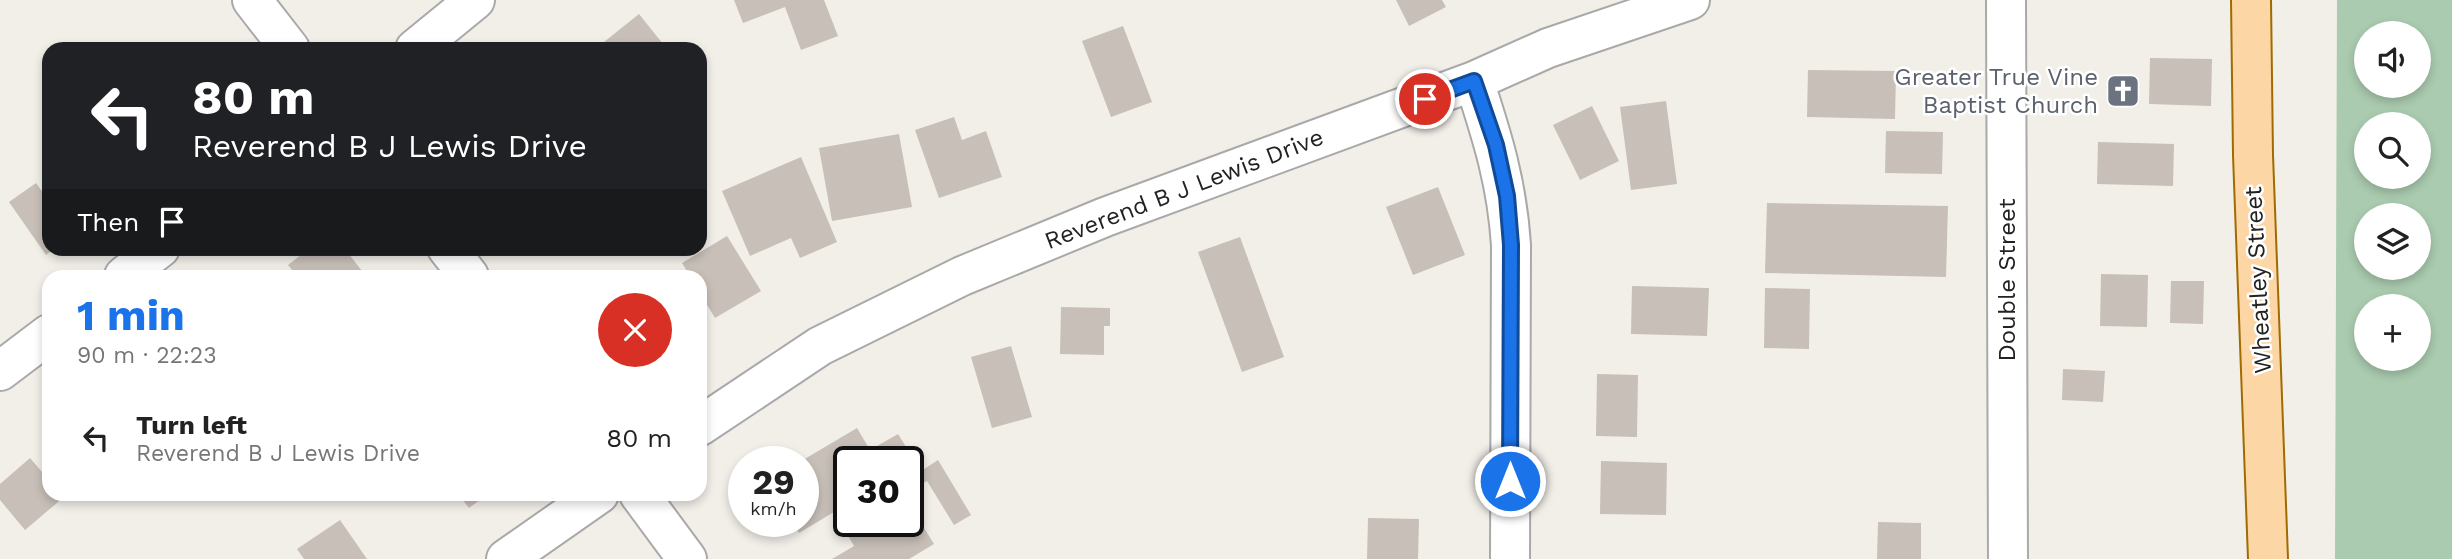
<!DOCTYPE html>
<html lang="en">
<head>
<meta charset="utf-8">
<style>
	:root { --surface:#fff; --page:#f6f6f6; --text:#222; --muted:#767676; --accent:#1a73e8 }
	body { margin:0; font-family:"Work Sans",sans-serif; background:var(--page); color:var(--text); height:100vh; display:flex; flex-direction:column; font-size:26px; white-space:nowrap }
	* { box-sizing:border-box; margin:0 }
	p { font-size:23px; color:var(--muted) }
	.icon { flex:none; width:38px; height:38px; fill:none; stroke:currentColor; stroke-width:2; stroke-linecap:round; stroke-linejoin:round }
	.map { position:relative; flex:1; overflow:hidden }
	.sheet { position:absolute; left:42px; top:270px; width:665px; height:231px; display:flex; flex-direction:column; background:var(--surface); border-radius:21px; box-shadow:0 4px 10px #0003 }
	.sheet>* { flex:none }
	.banner { position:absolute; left:42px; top:42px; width:665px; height:214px; border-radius:21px; box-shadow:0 4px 10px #0003; background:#202124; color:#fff; overflow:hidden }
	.buttons { position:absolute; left:2354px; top:21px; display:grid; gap:14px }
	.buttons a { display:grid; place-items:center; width:77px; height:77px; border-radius:50%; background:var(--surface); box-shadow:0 4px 10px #0003; font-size:35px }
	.speed { position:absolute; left:728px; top:446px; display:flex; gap:14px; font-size:35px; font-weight:700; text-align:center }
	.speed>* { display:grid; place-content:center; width:91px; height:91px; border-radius:50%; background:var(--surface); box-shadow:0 4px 10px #0003; line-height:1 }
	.speed small { font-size:18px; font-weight:400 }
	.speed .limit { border:4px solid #111; border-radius:10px; background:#fff; color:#111 }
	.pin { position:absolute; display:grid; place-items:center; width:60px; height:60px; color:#fff; margin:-30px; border:4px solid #fff; border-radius:50%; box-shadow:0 2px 7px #0007 }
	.me { position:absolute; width:77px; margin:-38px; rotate:0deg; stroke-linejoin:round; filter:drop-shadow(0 0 5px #0008) }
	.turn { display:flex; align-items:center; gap:24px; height:147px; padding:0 35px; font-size:32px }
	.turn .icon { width:91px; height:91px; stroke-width:2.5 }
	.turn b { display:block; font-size:49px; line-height:60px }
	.then { display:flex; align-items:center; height:66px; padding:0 35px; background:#0003; gap:14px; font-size:26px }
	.round { display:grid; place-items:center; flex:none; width:74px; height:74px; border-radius:37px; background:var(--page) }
	.summary { display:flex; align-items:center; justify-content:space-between; height:119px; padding:0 35px }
	h1 { font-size:42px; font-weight:700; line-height:52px; color:var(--accent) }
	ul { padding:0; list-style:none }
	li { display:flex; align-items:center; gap:21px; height:98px; padding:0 35px }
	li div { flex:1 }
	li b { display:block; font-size:26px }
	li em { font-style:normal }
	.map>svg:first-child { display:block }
	.cemetery { fill:#aacbaf; fill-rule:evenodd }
	.building { fill:#c7bfb8 }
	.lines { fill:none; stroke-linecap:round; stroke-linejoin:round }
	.minor-casing { stroke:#a9a9a9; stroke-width:42 }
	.major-casing { stroke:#a06b00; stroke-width:42 }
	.minor { stroke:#fff; stroke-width:38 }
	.major { stroke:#fcd6a4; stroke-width:38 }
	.route-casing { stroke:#114b97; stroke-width:18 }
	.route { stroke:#1a73e8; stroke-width:12 }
	.labels { text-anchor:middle; stroke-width:5; stroke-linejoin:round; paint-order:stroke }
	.worship-label { font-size:24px; fill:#5b616d; stroke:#fff; text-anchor:end }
	.street-label { font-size:24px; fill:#222; stroke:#fff }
</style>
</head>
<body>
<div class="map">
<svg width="2452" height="559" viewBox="0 0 2452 559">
	<rect width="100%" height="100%" fill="#f2efe9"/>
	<!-- cemetery -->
	<path class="cemetery" d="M2337,0h115v559h-117zM2366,33h52v53h-52zM2366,124h52v53h-52zM2366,215h52v53h-52zM2366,306h52v53h-52z"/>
	<!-- building -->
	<path class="building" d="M734,0h90l14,36 -37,14 -16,-43 -42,16z
		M1396,0h46l4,7 -37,19z
		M639,14l28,35h-58l-5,-7z
		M1123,26l29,76 -41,15 -29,-76z
		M2150,58l62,1 -1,47 -62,-2z
		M1808,70l88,1 -1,48 -88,-2z
		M1666,101l11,83 -46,6 -11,-83z
		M1592,106l27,55 -39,19 -27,-55z
		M954,117l8,23 24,-9 16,46 -63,21 -24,-68z
		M1886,131l57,1 -1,42 -57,-1z
		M899,134l13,73 -80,14 -13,-73z
		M2098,142l76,2 -1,42 -76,-2z
		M801,157l36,85 -37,16 -9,-20 -41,18 -28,-65z
		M36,183l13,18v47h6l-9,7 -37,-53z
		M1438,187l27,68 -52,20 -27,-68z
		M1767,203l181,3 -2,71 -181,-4z
		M727,236l34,55 -46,27 -15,-25v-17h-10l-8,-13z
		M1240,237l44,120 -42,15 -44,-120z
		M310,248h34l22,28h-69l-9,-11z
		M2101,274l47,1 -1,52 -47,-1z
		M2171,281h33l-1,43 -33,-1z
		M1632,286l77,2 -2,48 -76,-2z
		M1765,288l45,1 -1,60 -45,-1z
		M1061,307l49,1v18h-6v29l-44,-1z
		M1011,346l21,71 -40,11 -21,-71z
		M2063,369l42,2 -2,31 -41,-2z
		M1597,374l41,1 -1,62 -41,-1z
		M857,428l13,22 28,-16 23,37 17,-11 33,55 -17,10 -27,-44 -19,11v-30h-59v60h59v-20l26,42 -25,15h-77l22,-13 -20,-34 -35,21 -7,-11h11v-62z
		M30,458l19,22v14h12l3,3 -39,33 -25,-30v-16z
		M1601,461l66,2 -1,52 -66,-1z
		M458,494h30l-19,14z
		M1368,518l51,1 -1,40h-51z
		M340,520l27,39h-63l-7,-10z
		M1878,522l43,1v36h-44z"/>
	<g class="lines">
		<defs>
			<path id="minor" d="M252,0l38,49
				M2006,0l2,559
				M415,49l60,-49
				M1474,81c19,58 33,103 37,164l-1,314
				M447,248l22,28
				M124,276l36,-28
				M0,371l49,-37
				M700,426l120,-80 142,-70 143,-59 369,-136 74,-33 142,-48
				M639,494l48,65
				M506,559l93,-65"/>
			<path id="major" d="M2251,0l2,155 15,404"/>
		</defs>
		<!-- minor casing -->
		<use href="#minor" class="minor-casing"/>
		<!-- major casing -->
		<use href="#major" class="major-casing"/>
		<!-- minor -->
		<use href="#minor" class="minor"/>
		<!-- major -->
		<use href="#major" class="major"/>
	</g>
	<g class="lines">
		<defs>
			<path id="route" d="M1425,99l49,-18 22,64 11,51 4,49 -1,236"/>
		</defs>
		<!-- route casing -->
		<use href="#route" class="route-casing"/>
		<!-- route -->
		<use href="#route" class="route"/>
	</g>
	<!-- icons -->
	<defs>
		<symbol id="church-square" viewBox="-11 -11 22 22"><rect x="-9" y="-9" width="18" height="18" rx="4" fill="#6b7280" stroke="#fff"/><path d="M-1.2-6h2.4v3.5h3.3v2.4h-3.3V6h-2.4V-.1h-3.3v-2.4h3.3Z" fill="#fff"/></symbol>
	</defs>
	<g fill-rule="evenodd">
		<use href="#church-square" x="2104" y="72" width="38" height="38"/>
	</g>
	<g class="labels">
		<!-- worship labels -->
		<g class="worship-label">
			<text x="2098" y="85">Greater True Vine<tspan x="2098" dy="28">Baptist Church</tspan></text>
		</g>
		<!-- street labels -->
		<g class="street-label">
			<text transform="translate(1184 189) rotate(-21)" y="8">Reverend B J Lewis Drive</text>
			<text transform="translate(2007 280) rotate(-90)" y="8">Double Street</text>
			<text transform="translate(2258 280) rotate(-93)" y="8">Wheatley Street</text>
		</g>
	</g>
</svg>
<div class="buttons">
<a><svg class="icon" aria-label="sound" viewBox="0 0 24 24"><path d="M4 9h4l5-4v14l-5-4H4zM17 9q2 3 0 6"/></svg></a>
<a><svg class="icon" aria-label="search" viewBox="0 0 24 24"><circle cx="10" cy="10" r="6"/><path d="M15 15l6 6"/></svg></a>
<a><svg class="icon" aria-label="layers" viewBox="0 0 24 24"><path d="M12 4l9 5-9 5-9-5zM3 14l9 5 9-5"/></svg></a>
<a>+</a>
</div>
<div class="speed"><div>29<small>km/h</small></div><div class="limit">30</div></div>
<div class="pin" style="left:1425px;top:99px;background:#d93025"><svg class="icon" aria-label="arrive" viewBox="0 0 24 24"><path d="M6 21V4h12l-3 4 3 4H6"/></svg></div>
<svg class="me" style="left:1510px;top:481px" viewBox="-20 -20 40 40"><circle r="17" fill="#1a73e8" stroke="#fff" stroke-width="3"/><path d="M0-11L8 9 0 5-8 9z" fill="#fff"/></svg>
<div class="banner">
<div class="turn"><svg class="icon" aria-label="left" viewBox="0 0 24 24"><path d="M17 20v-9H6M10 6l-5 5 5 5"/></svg><div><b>80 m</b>Reverend B J Lewis Drive</div></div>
<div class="then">Then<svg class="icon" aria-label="arrive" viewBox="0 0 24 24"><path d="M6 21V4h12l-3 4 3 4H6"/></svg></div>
</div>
<section class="sheet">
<div class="summary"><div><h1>1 min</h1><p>90 m · 22:23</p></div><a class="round" style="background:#d93025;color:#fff"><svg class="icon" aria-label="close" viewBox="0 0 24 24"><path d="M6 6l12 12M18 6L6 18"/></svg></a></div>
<ul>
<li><svg class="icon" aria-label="left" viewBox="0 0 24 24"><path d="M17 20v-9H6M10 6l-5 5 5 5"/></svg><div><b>Turn left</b><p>Reverend B J Lewis Drive</p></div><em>80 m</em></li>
</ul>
</section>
</div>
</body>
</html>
